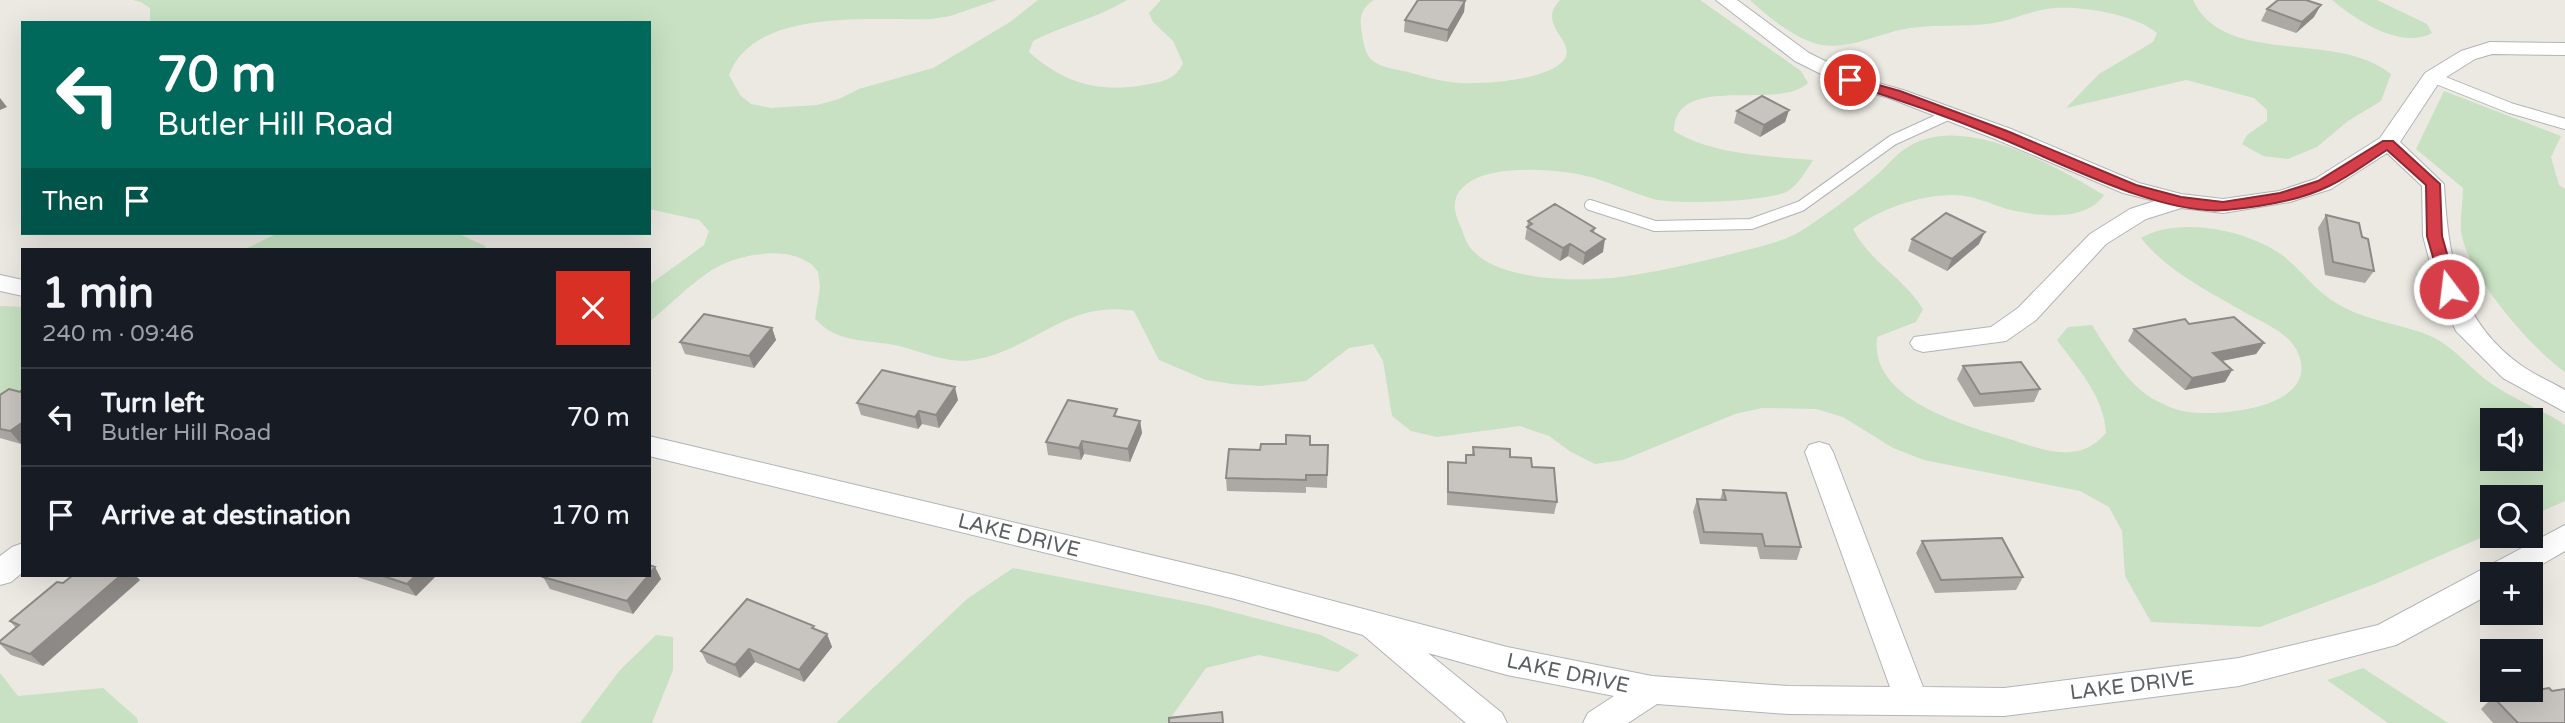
<!DOCTYPE html>
<html lang="en">
<head>
<meta charset="utf-8">
<style>
	:root { --surface:#171b24; --page:#20242c; --text:#f1f3f6; --muted:#9ea1a6; --line:#363941 }
	body { margin:0; font-family:"Varela Round",sans-serif; background:var(--page); color:var(--text); height:100vh; display:flex; flex-direction:column; font-size:26px; white-space:nowrap }
	* { box-sizing:border-box; margin:0 }
	p { font-size:23px; color:var(--muted) }
	.icon { flex:none; width:38px; height:38px; fill:none; stroke:currentColor; stroke-width:2; stroke-linecap:round; stroke-linejoin:round }
	.map { position:relative; flex:1; overflow:hidden }
	.drawer { position:absolute; left:21px; top:248px; width:630px; height:329px; display:flex; flex-direction:column; background:var(--surface); border-radius:0px; box-shadow:0 7px 28px #0002 }
	.drawer>* { flex:none }
	.guide { position:absolute; left:21px; top:21px; width:630px; height:214px; border-radius:0px; box-shadow:0 7px 28px #0002; background:#00695c; color:#fff; overflow:hidden }
	.fabs { position:absolute; left:2480px; top:408px; display:grid; gap:14px }
	.fabs a { display:grid; place-items:center; width:63px; height:63px; border-radius:0px; background:var(--surface); box-shadow:0 7px 28px #0002; font-size:35px }
	.pin { position:absolute; display:grid; place-items:center; width:60px; height:60px; color:#fff; margin:-30px; border:4px solid #fff; border-radius:50%; box-shadow:0 2px 7px #0007 }
	.me { position:absolute; width:77px; margin:-38px; rotate:345deg; stroke-linejoin:round; filter:drop-shadow(0 0 5px #0008) }
	.turn { display:flex; align-items:center; gap:24px; height:147px; padding:0 21px; font-size:32px }
	.turn .icon { width:91px; height:91px; stroke-width:2.5 }
	.turn b { display:block; font-size:49px; line-height:60px }
	.then { display:flex; align-items:center; height:66px; padding:0 21px; background:#0003; gap:14px; font-size:26px }
	.round { display:grid; place-items:center; flex:none; width:74px; height:74px; border-radius:0px; background:var(--page) }
	.summary { display:flex; align-items:center; justify-content:space-between; height:119px; padding:0 21px }
	h1 { font-size:42px; font-weight:700; line-height:52px }
	ul { padding:0; list-style:none }
	li { display:flex; align-items:center; gap:21px; height:98px; padding:0 21px; border-top:2px solid var(--line) }
	li div { flex:1 }
	li b { display:block; font-size:26px }
	li em { font-style:normal }
	.map>svg:first-child { display:block }
	.green { fill:#c7e1c2; fill-rule:evenodd }
	.lines { fill:none; stroke-linecap:round; stroke-linejoin:round }
	.service-casing { stroke:#b0b4b7; stroke-width:12 }
	.minor-casing { stroke:#b0b4b7; stroke-width:2 }
	.service { stroke:#fff; stroke-width:10 }
	.minor { fill:#fff; fill-rule:evenodd }
	.wall { fill:#aca9a5 }
	.shaded-wall { fill:#8c8986 }
	.building { fill:#c8c4c0; stroke:#8c8986; stroke-width:2 }
	.route { fill:#d63f4a; stroke:#8b2930; stroke-width:2 }
	.labels { text-anchor:middle; stroke-width:5; stroke-linejoin:round; paint-order:stroke }
	.street-label { font-size:21px; fill:#5b5f62; stroke:#fff }
</style>
</head>
<body>
<div class="map">
<svg width="2565" height="723" viewBox="0 0 2565 723">
	<rect width="100%" height="100%" fill="#ece9e3"/>
	<!-- green -->
	<path class="green" d="M132,0h865l-47,16 -19,3c-59,2 -177,-12 -202,56l11,20 11,9 20,4 46,-3 22,-6 20,-10 74,-21 77,-46 28,-22h89c-29,18 -64,25 -94,41l-4,11c34,31 70,41 115,33 17,-3 32,-5 39,-22l-10,-22 -20,-19 -4,-9 12,-13h213c-9,5 -15,15 -13,26 1,9 3,24 8,31 9,11 27,12 39,15 14,4 28,8 42,10 25,4 96,-1 113,-21 16,-19 -28,-35 -3,-61h140l101,71 7,12c-30,29 -133,-12 -134,48 39,24 94,25 139,29 -8,12 -13,23 -25,31 -19,11 -112,14 -135,8 -20,-6 -39,-15 -59,-21 -30,-9 -124,-19 -138,20 -4,11 2,22 6,32 2,5 4,12 7,16 25,36 112,36 151,31 43,-6 85,-16 127,-27 18,-5 38,-9 54,-19 26,-17 54,-37 78,-58 9,-8 18,-20 29,-26 56,-35 147,19 196,48 -19,28 -68,21 -97,14 -16,-5 -35,-14 -52,-14 -33,-1 -76,14 -102,34 16,32 51,49 70,80l-7,13 -39,15c-8,62 84,87 129,101 20,6 43,16 64,14 16,-1 26,-8 36,-19 -2,-37 -28,-64 -49,-93l11,-13 24,-2c16,25 34,58 61,74 8,4 20,10 29,12 33,7 140,-2 116,-58 -8,-20 -36,-31 -54,-41 -36,-21 -77,-41 -103,-74 38,-22 106,-8 141,17 20,15 33,36 56,49 28,17 60,19 90,31 27,11 43,36 67,51 22,15 48,24 70,39v76l-34,15 -1,-19h-38v36l-115,50 -117,44 -109,-5 -26,-46 -3,-45 -13,-24 -29,-16 -156,-31 -31,-12 -50,-31 -27,-8 -54,-1 -27,6 -112,46 -28,4 -24,-12 -22,-16 -29,-10 -83,11 -26,-6 -19,-15 -9,-55 -10,-17 -24,4 -43,33 -45,5 -29,-2 -26,-4 -47,-20 -25,-49c-67,-12 -100,39 -161,49 -28,5 -57,-12 -84,-16 -29,-4 -53,-3 -74,-25l5,-32 -2,-15c-3,-4 -7,-9 -12,-11 -25,-15 -70,-6 -94,9 -22,14 -42,35 -63,52v-37l55,-40 5,-14 -10,-11 -50,-11v-186h-499v-15l-9,-6zM2492,420h38v38h-38z
		M1750,0h443c31,68 143,29 198,74l-10,27 -33,20 -31,26 -29,12 -25,-3 -21,-12 5,-9 20,-14v-11l-13,-12 -68,-18 -120,28 33,-34 54,-32 4,-9c-22,-19 -81,-29 -111,-24 -18,3 -34,11 -52,14 -31,5 -64,0 -95,7 -28,7 -59,23 -88,12 -22,-8 -44,-26 -61,-42z
		M2332,0h45l50,24 5,9c-31,17 -76,-13 -100,-33z
		M2444,91l117,45 -10,21 8,28 6,4v183c-35,-25 -98,-97 -104,-141 -1,-13 2,-29 2,-43l-47,-39z
		M278,233h179l28,13 1,4h-243z
		M0,306l23,1v84l-23,14z
		M1013,568l192,37 116,30 38,20 -21,17 -79,-17 -53,13 -39,55h-331l131,-124z
		M656,635l17,2v33l-21,53h-72l40,-53z
		M2363,668l85,55h-60l-61,-43z
		M0,673l18,23 85,-8 34,30 1,5h-138z"/>
	<g class="lines">
		<defs>
			<path id="service" d="M2432,77l78,31 55,16
				M1590,205l65,21 96,-2 50,-18 92,-66 57,-26"/>
			<path id="minor" d="M1716,0h21l72,53 48,24 46,13 108,39 128,54 42,11 42,5 56,-8 36,-12 65,-41 45,-65 36,-22 29,-9 75,1v12l-73,-1 -17,5 -35,22 -40,61 44,42c4,73 14,137 78,182 13,9 29,16 43,24v22l-62,-34 -47,-47 -19,-42 -14,-53 -1,-50 -35,-33 -56,36 -41,13 -67,11 -42,-5 -35,11 -40,25 -70,76 -30,21 -83,11 -9,-3 -4,-6 4,-6 77,-10 27,-19 72,-74 40,-25 25,-8 -32,-8 -128,-54 -106,-41 -46,-13 -48,-24z
				M0,275l23,5v16l-23,-5z
				M649,436l586,139 272,72 145,29 136,10 102,1 -85,-235 4,-7 10,-3 10,3 4,7 90,235 81,1 235,-30 139,-33 187,-100v26l-40,23h-33v19l-96,52 -157,41 -235,30 -216,-2 -131,-10 -29,19h-45l5,-10 26,-17 -107,-21 -79,-22 74,60 5,10h-41l-103,-88 -128,-36 -586,-143z
				M23,543v29l-12,10 -11,3v-29l12,-9z"/>
		</defs>
		<!-- service casing -->
		<use href="#service" class="service-casing"/>
		<!-- minor casing -->
		<use href="#minor" class="minor-casing"/>
		<!-- service -->
		<use href="#service" class="service"/>
		<!-- minor -->
		<use href="#minor" class="minor"/>
	</g>
	<!-- wall -->
	<path class="wall" d="M1465,1l-1,11 -17,30 -43,-10 1,-12z
		M2267,9l47,8 -18,16 -35,-12z
		M1789,110l-4,12 -25,15 -26,-14 3,-12z
		M2326,215l48,56 -9,12 -40,-8 -7,-47z
		M1528,221l67,7 -1,5 9,19 -20,13 -15,-9 -8,5 -35,-22z
		M1912,239l67,5 -32,27 -39,-20z
		M2189,324l75,19 -8,11 -34,7 10,9 -7,12 -40,8 -57,-49 6,-12z
		M772,328l4,12 -22,28 -69,-14 -5,-12z
		M1963,366l77,23 -6,13 -60,5 -17,-28z
		M20,392l1,52 -21,-6v-43z
		M958,400l-19,28 -17,-4 -4,5 -57,-14 -4,-12z
		M1118,417l22,4 2,12 -12,29 -46,-8 -3,6 -33,-5 -2,-13z
		M1310,445h18l-1,43 -21,-1v6l-79,-2 -1,-13 34,-28z
		M1473,447l37,10 22,10 25,35 -3,12 -107,-9v-31l1,-12 17,1 1,-8h6z
		M1723,490l78,57 -4,13 -37,-1 -3,-12 -57,-3 -7,-32 4,-13 23,1z
		M1922,541l101,36 -7,13 -81,3 -19,-40z
		M655,567l6,12 -28,35 -83,-25 -7,-12z
		M356,576h80l-20,20 -59,-19z
		M140,580l-97,86 -32,-11 -11,-11v-3l16,-13 -6,-7 53,-38z
		M814,626l1,4 12,4 5,13 -28,35 -49,-20 -15,16 -33,-15 -6,-12z
		M2552,691l13,32h-72l-12,-14 12,-12z"/>
	<!-- shaded-wall -->
	<path class="shaded-wall" d="M1465,1l-1,11 -17,30 1,-12z
		M2321,5l-7,12 -18,16 6,-11z
		M0,98l7,9 -7,3z
		M1789,110l-4,12 -25,15 4,-12z
		M1985,232l-6,12 -32,27 5,-12z
		M1605,239l-2,13 -20,13 2,-12z
		M1570,244l-2,12 -8,5 3,-13z
		M772,328l4,12 -22,28 -5,-12z
		M2264,343l-8,11 -50,10 7,-11z
		M2232,370l-7,12 -40,8 7,-12z
		M955,387l3,13 -19,28 -3,-13z
		M919,411l3,13 -4,5 -3,-12z
		M1140,421l2,12 -12,29 -2,-13z
		M23,422v21l-2,1 -11,-13z
		M1082,441l2,13 -3,6 -2,-12z
		M655,567l6,12 -28,35 -6,-13 21,-25h1v-2z
		M120,576h16l4,4 -97,86 -13,-12z
		M415,576h21l-20,20 -9,-12z
		M827,634l5,13 -28,35 -5,-12z
		M749,649l6,13 -15,16 -5,-13z"/>
	<!-- building -->
	<path class="building" d="M1418,0h40l7,1 -17,29 -43,-10z
		M2278,0h28l15,5 -19,17 -35,-13z
		M1762,96l27,14 -25,15 -27,-14z
		M1555,204l40,24 -4,3 14,8 -20,14 -15,-9 -7,4 -36,-21 5,-3 -4,-3z
		M1946,213l39,19 -33,27 -40,-20z
		M2326,215l33,8 3,14 6,2 6,32 -41,-9z
		M704,314l68,14 -23,28 -69,-14z
		M2234,317l30,26 -51,10 19,17 -40,8 -58,-49 51,-10 4,5z
		M2021,362l19,27 -60,5 -17,-28z
		M882,370l73,17 -19,28 -17,-4 -4,6 -58,-14z
		M9,389l11,3 3,-3v33l-13,9 -10,-2v-34z
		M1068,400l49,9 -3,7 26,5 -12,28 -46,-8 -3,7 -33,-6z
		M1286,435l24,1v9h18l-1,30h-21v5l-80,-2 3,-29 31,1 1,-6h25z
		M1473,447l37,2v8l21,1 1,9 22,1 3,34 -109,-10v-30l18,1v-8h8z
		M1723,490l63,3 15,54 -36,-1 -3,-12 -58,-2 -7,-33 29,1z
		M2002,538l21,39 -82,3 -19,-39z
		M649,565l6,2 -6,7z
		M72,576h48l-90,78 -30,-11v-2l19,-16 -9,-4 47,-39 6,1z
		M383,576h32l-8,8z
		M544,576h104l-21,25 -84,-24z
		M747,599l67,27 -2,2 15,6 -28,36 -50,-21 -14,16 -34,-14z
		M2549,688l3,3 13,-2v34h-47l-25,-26z
		M1222,712l1,11h-54v-5z"/>
	<!-- route -->
	<path class="route" d="M1850,77l50,14 107,40 129,54 45,12 42,5 57,-9 38,-12 65,-40h10l47,43 2,52 15,53 -8,5 -7,-5 -15,-53 -1,-51 -39,-35c-19,12 -38,27 -58,36 -30,15 -70,21 -103,24 -65,6 -166,-48 -226,-72 -51,-21 -102,-39 -155,-55l-2,-3z"/>
	<g class="labels">
		<!-- street labels -->
		<g class="street-label">
			<text transform="translate(1019 535) rotate(14)" y="7">LAKE DRIVE</text>
			<text transform="translate(1568 673) rotate(12)" y="7">LAKE DRIVE</text>
			<text transform="translate(2132 685) rotate(-7)" y="7">LAKE DRIVE</text>
		</g>
	</g>
</svg>
<div class="fabs">
<a><svg class="icon" aria-label="sound" viewBox="0 0 24 24"><path d="M4 9h4l5-4v14l-5-4H4zM17 9q2 3 0 6"/></svg></a>
<a><svg class="icon" aria-label="search" viewBox="0 0 24 24"><circle cx="10" cy="10" r="6"/><path d="M15 15l6 6"/></svg></a>
<a>+</a>
<a>−</a>
</div>
<div class="pin" style="left:1850px;top:80px;background:#d93025"><svg class="icon" aria-label="arrive" viewBox="0 0 24 24"><path d="M6 21V4h12l-3 4 3 4H6"/></svg></div>
<svg class="me" style="left:2449px;top:289px" viewBox="-20 -20 40 40"><circle r="17" fill="#d63f4a" stroke="#fff" stroke-width="3"/><path d="M0-11L8 9 0 5-8 9z" fill="#fff"/></svg>
<div class="guide">
<div class="turn"><svg class="icon" aria-label="left" viewBox="0 0 24 24"><path d="M17 20v-9H6M10 6l-5 5 5 5"/></svg><div><b>70 m</b>Butler Hill Road</div></div>
<div class="then">Then<svg class="icon" aria-label="arrive" viewBox="0 0 24 24"><path d="M6 21V4h12l-3 4 3 4H6"/></svg></div>
</div>
<section class="drawer">
<div class="summary"><div><h1>1 min</h1><p>240 m · 09:46</p></div><a class="round" style="background:#d93025;color:#fff"><svg class="icon" aria-label="close" viewBox="0 0 24 24"><path d="M6 6l12 12M18 6L6 18"/></svg></a></div>
<ul>
<li><svg class="icon" aria-label="left" viewBox="0 0 24 24"><path d="M17 20v-9H6M10 6l-5 5 5 5"/></svg><div><b>Turn left</b><p>Butler Hill Road</p></div><em>70 m</em></li>
<li><svg class="icon" aria-label="arrive" viewBox="0 0 24 24"><path d="M6 21V4h12l-3 4 3 4H6"/></svg><div><b>Arrive at destination</b></div><em>170 m</em></li>
</ul>
</section>
</div>
</body>
</html>
